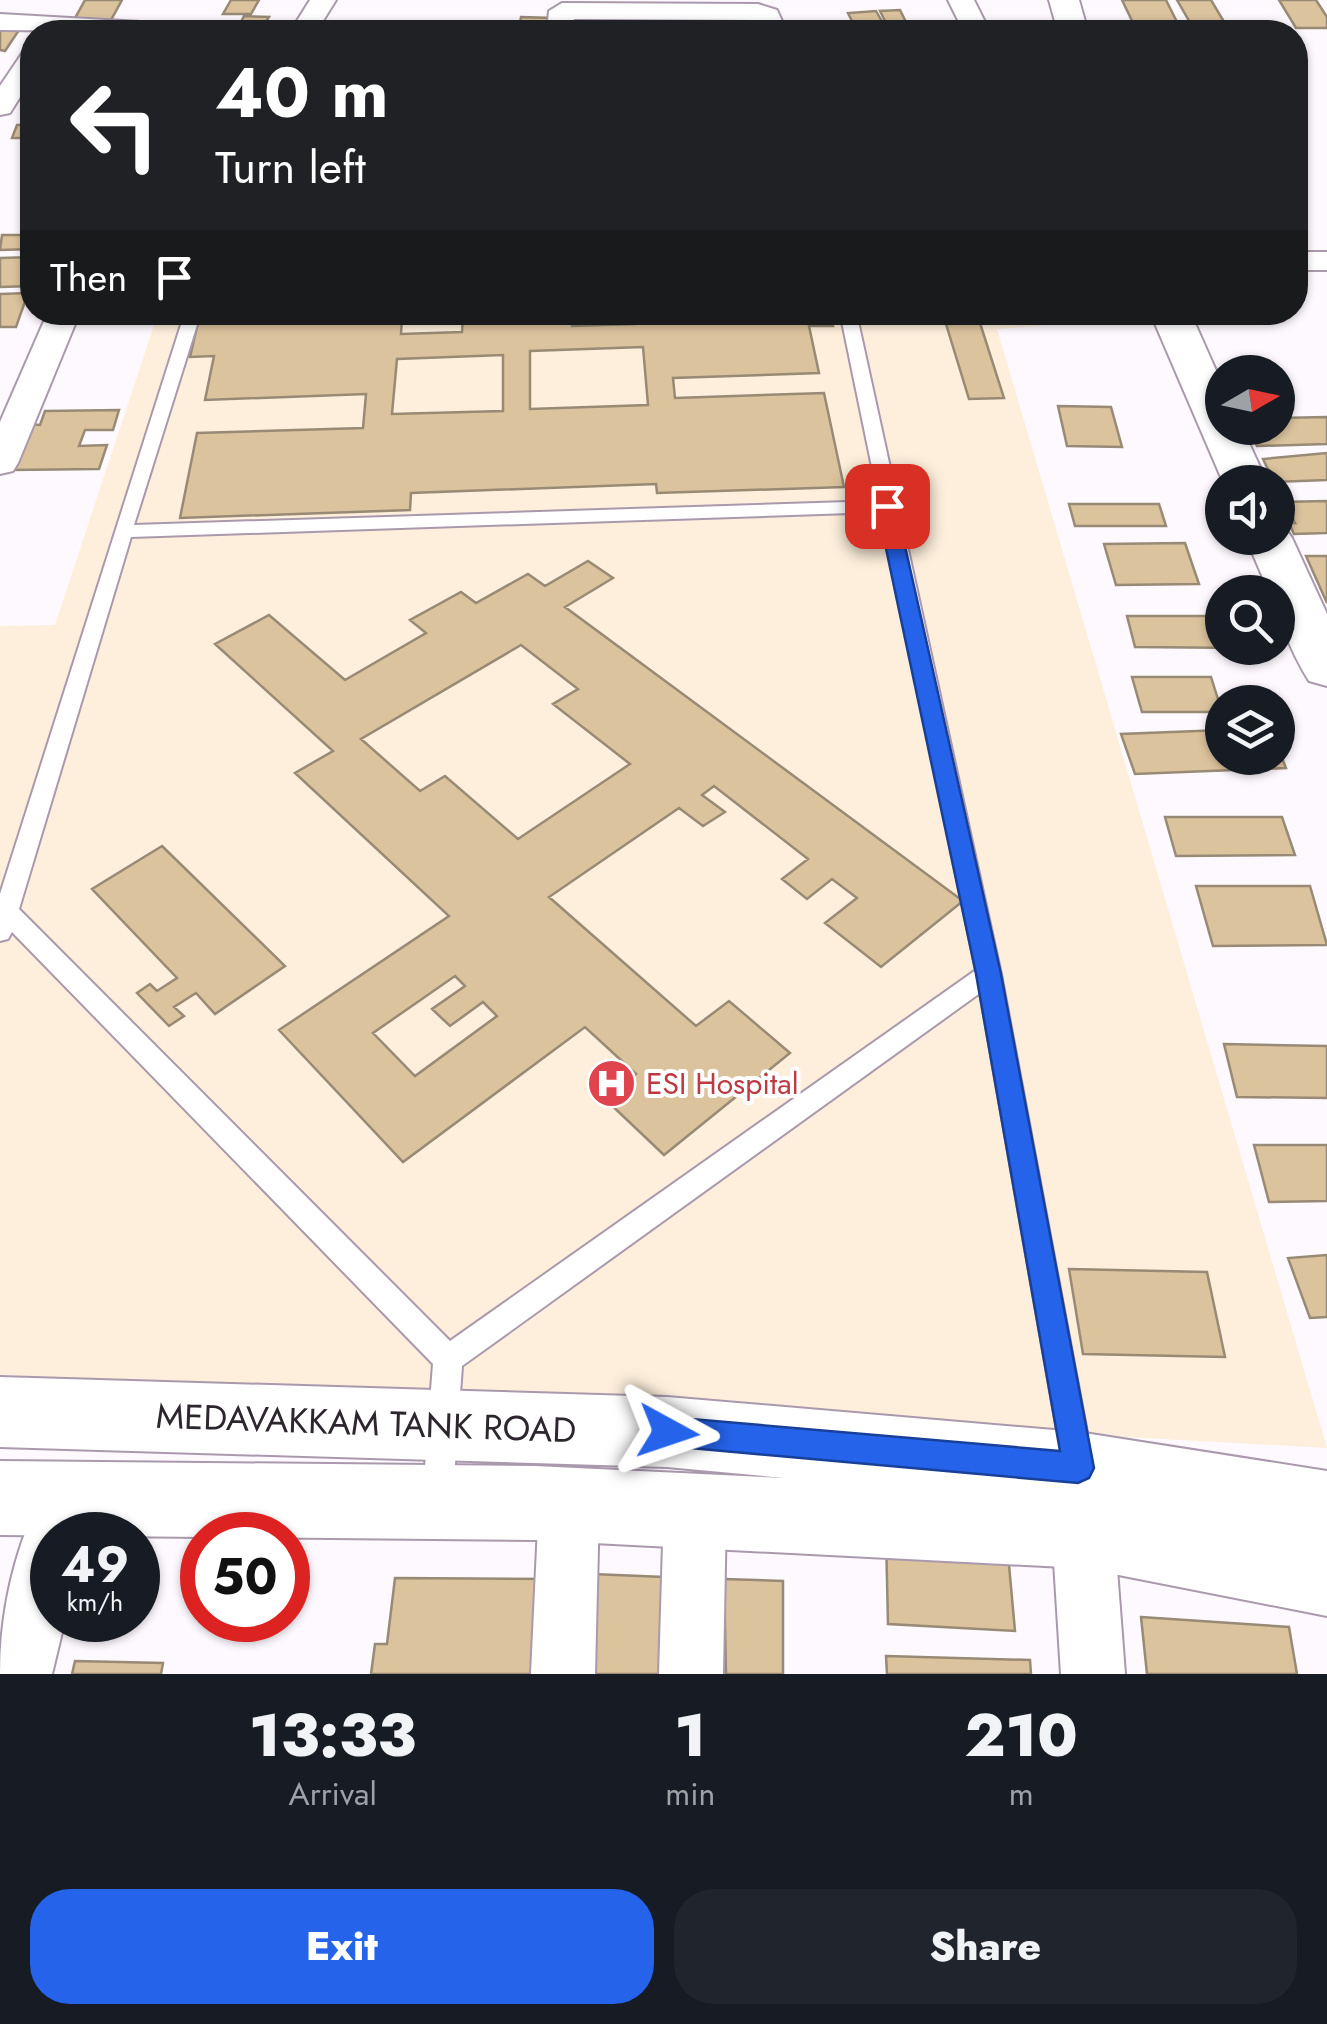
<!DOCTYPE html>
<html lang="en">
<head>
<meta charset="utf-8">
<style>
	:root { --surface:#171b24; --page:#20242c; --text:#f1f3f6; --muted:#9ea1a6; --accent:#2563eb }
	body { margin:0; font-family:Jost,sans-serif; background:var(--page); color:var(--text); height:100vh; display:flex; flex-direction:column; font-size:38px; white-space:nowrap }
	* { box-sizing:border-box; margin:0 }
	p { font-size:32px; color:var(--muted) }
	.icon { flex:none; width:55px; height:55px; fill:none; stroke:currentColor; stroke-width:2; stroke-linecap:round; stroke-linejoin:round }
	.map { position:relative; height:1674px; overflow:hidden }
	.panel { display:flex; flex-direction:column; background:var(--surface); flex:1 }
	.panel>* { flex:none }
	.hud { position:absolute; left:20px; top:20px; width:1288px; height:305px; border-radius:40px; box-shadow:0 2px 8px #0004; background:#202124; color:#fff; overflow:hidden }
	.needle { width:65px; rotate:81deg }
	.tools { position:absolute; left:1205px; top:355px; display:grid; gap:20px }
	.tools a { display:grid; place-items:center; width:90px; height:90px; border-radius:50%; background:var(--surface); box-shadow:0 2px 8px #0004; font-size:50px }
	.speed { position:absolute; left:30px; top:1512px; display:flex; gap:20px; font-size:50px; font-weight:700; text-align:center }
	.speed>* { display:grid; place-content:center; width:130px; height:130px; border-radius:50%; background:var(--surface); box-shadow:0 2px 8px #0004; line-height:1 }
	.speed small { font-size:25px; font-weight:400 }
	.speed .limit { border:15px solid #d22; background:#fff; color:#111 }
	.pin { position:absolute; display:grid; place-items:center; width:85px; height:85px; color:#fff; margin:-42px; border-radius:20px; box-shadow:0 5px 15px #0006 }
	.me { position:absolute; width:110px; margin:-55px; rotate:95deg; stroke-linejoin:round; filter:drop-shadow(0 0 8px #0008) }
	.turn { display:flex; align-items:center; gap:35px; height:210px; padding:0 30px; font-size:45px }
	.turn .icon { width:130px; height:130px; stroke-width:2.5 }
	.turn b { display:block; font-size:70px; line-height:85px }
	.then { display:flex; align-items:center; height:95px; padding:0 30px; background:#0003; gap:20px; font-size:38px }
	.eta { display:flex; justify-content:space-evenly; align-items:center; height:170px; text-align:center }
	.eta b { font-size:60px; font-weight:800; line-height:70px }
	.primary-button { display:flex; gap:20px; margin-top:auto; padding:20px 30px }
	.primary-button a { flex:1; height:115px; border-radius:40px; background:var(--accent); color:#fff; font-size:40px; font-weight:800; line-height:115px; text-align:center }
	.primary-button a+a { background:var(--page); color:var(--text) }
	.map>svg:first-child { display:block }
	.medical { fill:#fdefdb }
	.building { fill:#dbc39d; stroke:#988a75; stroke-width:2.5; fill-rule:evenodd }
	.lines { fill:none; stroke-linecap:round; stroke-linejoin:round }
	.service-casing { stroke:#aa99ad; stroke-width:4 }
	.minor-casing { stroke:#aa99ad; stroke-width:4 }
	.tertiary-casing { stroke:#aa99ad; stroke-width:4 }
	.secondary-casing { stroke:#aa99ad; stroke-width:4 }
	.service { fill:#fff; fill-rule:evenodd }
	.minor { fill:#fff; fill-rule:evenodd }
	.tertiary { fill:#fff; fill-rule:evenodd }
	.secondary { fill:#fff; fill-rule:evenodd }
	.route { fill:#2563eb; stroke:#184099; stroke-width:2.5 }
	.labels { text-anchor:middle; stroke-width:8; stroke-linejoin:round; paint-order:stroke }
	.health-label { font-size:30px; fill:#be3a42; stroke:#fff; text-anchor:start }
	.near-street-label { font-size:35px; fill:#2d262e; stroke:#fff }
</style>
</head>
<body>
<div class="map">
<svg width="1327" height="1674" viewBox="0 0 1327 1674">
	<rect width="100%" height="100%" fill="#fdf9fe"/>
	<!-- medical -->
	<path class="medical" d="M158,313h984l2,5 -147,11 330,1119 -1327,-73v-749l55,-1z"/>
	<!-- building -->
	<path class="building" d="M85,0h37l-11,20h-37z
		M231,0h28l-8,14h-28z
		M1122,0h44l13,26 -44,1z
		M1177,0h34l15,25 -34,1z
		M1279,0h37l11,17v11h-31z
		M900,10l7,14 -20,1 -7,-14z
		M876,11l8,14 -29,2 -7,-14z
		M627,15h27l1,14h-27z
		M244,16l25,1 -9,15h-24z
		M579,16h27v14h-28z
		M521,17l32,1 -2,12h-32z
		M0,30h19l-14,21 -5,-1z
		M17,125h15v13h-20z
		M2,235h30v14l-32,1z
		M32,257v29l-32,1v-29z
		M28,293l-12,34h-16v-33z
		M77,312h80l-4,11 -80,-1z
		M223,312h132l-1,7 48,-1 -1,16 61,-2 1,-15 20,-1v-4h88l1,14 63,-2 -1,-12h196l3,14h-24l10,47 -146,5 2,20 149,-5 20,94 -187,6 -1,-9 -245,9 -1,17 -230,8 17,-85 166,-5 3,-34 -161,6 9,-44 -24,1 9,-39 23,-1zM643,347l5,58 -118,4v-58zM503,355v56l-111,3 5,-55z
		M980,323l24,75 -35,1 -23,-75z
		M1058,406l53,1 11,40 -55,-1z
		M119,410l-6,20h-28l-6,16 28,-1 -8,24 -88,1 18,-46 11,1 5,-14z
		M1327,417v27l-70,2 -9,-18h30v-10z
		M1327,453v27l-53,2 -11,-23z
		M1327,501v32l-33,1 -5,-11h6l-4,-8h-6l-6,-13z
		M1069,504h90l7,22h-91z
		M1185,543l14,41 -83,1 -12,-41z
		M1306,556h21v47z
		M588,561l25,17 -48,29 398,294 -82,66 -56,-44 32,-25 -25,-19 -25,20 -25,-20 26,-20 -94,-73 -12,9 23,17 -22,14 -24,-18 -130,89 147,129 33,-25 61,52 -126,102 -60,-57 32,-24 -51,-47 -182,135 -124,-132 170,-114 -154,-143 38,-22 -118,-107 54,-29 76,65 81,-47 -16,-13 51,-28 15,11 52,-29 17,12zM521,645l57,44 -25,15 77,60 -112,75 -73,-63 -25,15 -59,-52zM455,976l10,10 -33,23 18,17 33,-24 14,14 -82,60 -42,-43z
		M1127,616h95v32h21l-108,-1z
		M1132,677h79l11,35h-80z
		M1222,730v28h56v-10l8,20 -151,6 -14,-40z
		M1165,817h117l13,38 -119,1z
		M162,846l123,120 -70,48 -19,-21 -22,14 10,9 -15,10 -32,-33 13,-9 7,7 20,-13 -85,-89z
		M1196,886h114l17,59 -114,1z
		M1224,1044l103,2v52l-90,-1z
		M1254,1145h73v56l-58,1z
		M1327,1255v62l-17,1 -22,-60z
		M1069,1269l138,3 18,85 -142,-3z
		M886,1536l121,7 8,88 -127,-7z
		M592,1574l72,3 -3,97h-76z
		M395,1578l159,1 -5,95h-178l4,-30h12z
		M724,1579l59,2v93h-57z
		M1141,1617l148,10 8,47h-150z
		M886,1656l144,4 1,14h-144z
		M75,1661l88,2 -2,11h-89z"/>
	<g class="lines">
		<defs>
			<path id="service" d="M185,312h16l-67,213 745,-24 -39,-189h16l145,662 91,485 -4,10 -11,5 -11,-5 -4,-10 -82,-466 -518,373 -9,126 -4,11 -11,4 -11,-4 -4,-11 10,-128 -421,-432 -4,7 -8,2v-47zM881,512l95,458 -526,371 -431,-432 112,-372z"/>
			<path id="minor" d="M310,0h26l-20,32h-26z
				M948,0h26l16,32h-26z
				M562,3l196,1 19,6 10,22h-26l-5,-12 -182,-1 -1,13h-26l2,-21z
				M0,14l176,10 13,8 -189,-2z
				M32,50v28l-22,35 -10,2v-29l23,-34z
				M1295,252h32v18h-32z
				M48,312h32l-62,151 -5,8 -13,3v-52z
				M569,1475l22,8 8,22 -4,169h-64l8,-169 8,-22z
				M695,1480l22,9 9,22 -3,163h-64l5,-163 9,-22z
				M1083,1499l22,9 9,22 11,144h-64l-9,-144 9,-22z
				M52,1511l22,9 6,15h-28v85h13l-13,54h-52c0,-53 10,-104 30,-154z"/>
			<path id="tertiary" d="M1049,0h30l9,32h-30z
				M1150,312h40l32,72v44h20l25,54h-44z
				M1278,526l7,2 7,10 35,76v72l-18,-5c-16,-26 -31,-58 -31,-89h-9l-23,-54h32z"/>
			<path id="secondary" d="M0,1377l667,20 411,35 249,39v145l-244,-48 -548,-28 -535,-5v-74l535,5 249,12 -117,-11 -667,-20z"/>
		</defs>
		<!-- service casing -->
		<use href="#service" class="service-casing"/>
		<!-- minor casing -->
		<use href="#minor" class="minor-casing"/>
		<!-- tertiary casing -->
		<use href="#tertiary" class="tertiary-casing"/>
		<!-- secondary casing -->
		<use href="#secondary" class="secondary-casing"/>
		<!-- service -->
		<use href="#service" class="service"/>
		<!-- minor -->
		<use href="#minor" class="minor"/>
		<!-- tertiary -->
		<use href="#tertiary" class="tertiary"/>
		<!-- secondary -->
		<use href="#secondary" class="secondary"/>
	</g>
	<!-- route -->
	<path class="route" d="M887,500l9,6 105,468 93,494 -5,10 -11,5 -410,-37 -11,-4 -4,-10 4,-11 11,-4 392,34 -84,-477 -99,-468z"/>
	<!-- icons -->
	<defs>
		<symbol id="hospital-disc" viewBox="-11 -11 22 22"><circle r="9.5" fill="#e0444e" stroke="#fff"/><path d="M-5-5h3v3.5h4V-5h3V5h-3V1.5h-4V5h-3Z" fill="#fff"/></symbol>
	</defs>
	<g fill-rule="evenodd">
		<use href="#hospital-disc" x="584" y="1056" width="55" height="55"/>
	</g>
	<g class="labels">
		<!-- health labels -->
		<g class="health-label">
			<text x="646" y="1094">ESI Hospital</text>
		</g>
		<!-- near-street labels -->
		<g class="near-street-label">
			<text transform="translate(366 1423) rotate(2)" y="12">MEDAVAKKAM TANK ROAD</text>
		</g>
	</g>
</svg>
<div class="tools">
<a><svg class="needle" viewBox="-14 -14 28 28"><path d="M0-13l5 13h-10z" fill="#e53935"/><path d="M0 13l5-13h-10z" fill="#9ea1a6"/></svg></a>
<a><svg class="icon" aria-label="sound" viewBox="0 0 24 24"><path d="M4 9h4l5-4v14l-5-4H4zM17 9q2 3 0 6"/></svg></a>
<a><svg class="icon" aria-label="search" viewBox="0 0 24 24"><circle cx="10" cy="10" r="6"/><path d="M15 15l6 6"/></svg></a>
<a><svg class="icon" aria-label="layers" viewBox="0 0 24 24"><path d="M12 4l9 5-9 5-9-5zM3 14l9 5 9-5"/></svg></a>
</div>
<div class="speed"><div>49<small>km/h</small></div><div class="limit">50</div></div>
<div class="pin" style="left:887px;top:506px;background:#d93025"><svg class="icon" aria-label="arrive" viewBox="0 0 24 24"><path d="M6 21V4h12l-3 4 3 4H6"/></svg></div>
<svg class="me" style="left:668px;top:1432px" viewBox="-20 -20 40 40"><path d="M0-17L14 15 0 8-14 15z" fill="#2563eb" stroke="#fff" stroke-width="4"/></svg>
<div class="hud">
<div class="turn"><svg class="icon" aria-label="left" viewBox="0 0 24 24"><path d="M17 20v-9H6M10 6l-5 5 5 5"/></svg><div><b>40 m</b>Turn left</div></div>
<div class="then">Then<svg class="icon" aria-label="arrive" viewBox="0 0 24 24"><path d="M6 21V4h12l-3 4 3 4H6"/></svg></div>
</div>
</div>
<section class="panel">
<div class="eta">
<div><b>13:33</b><p>Arrival</p></div>
<div><b>1</b><p>min</p></div>
<div><b>210</b><p>m</p></div>
</div>
<div class="primary-button"><a>Exit</a><a>Share</a></div>
</section>
</body>
</html>
